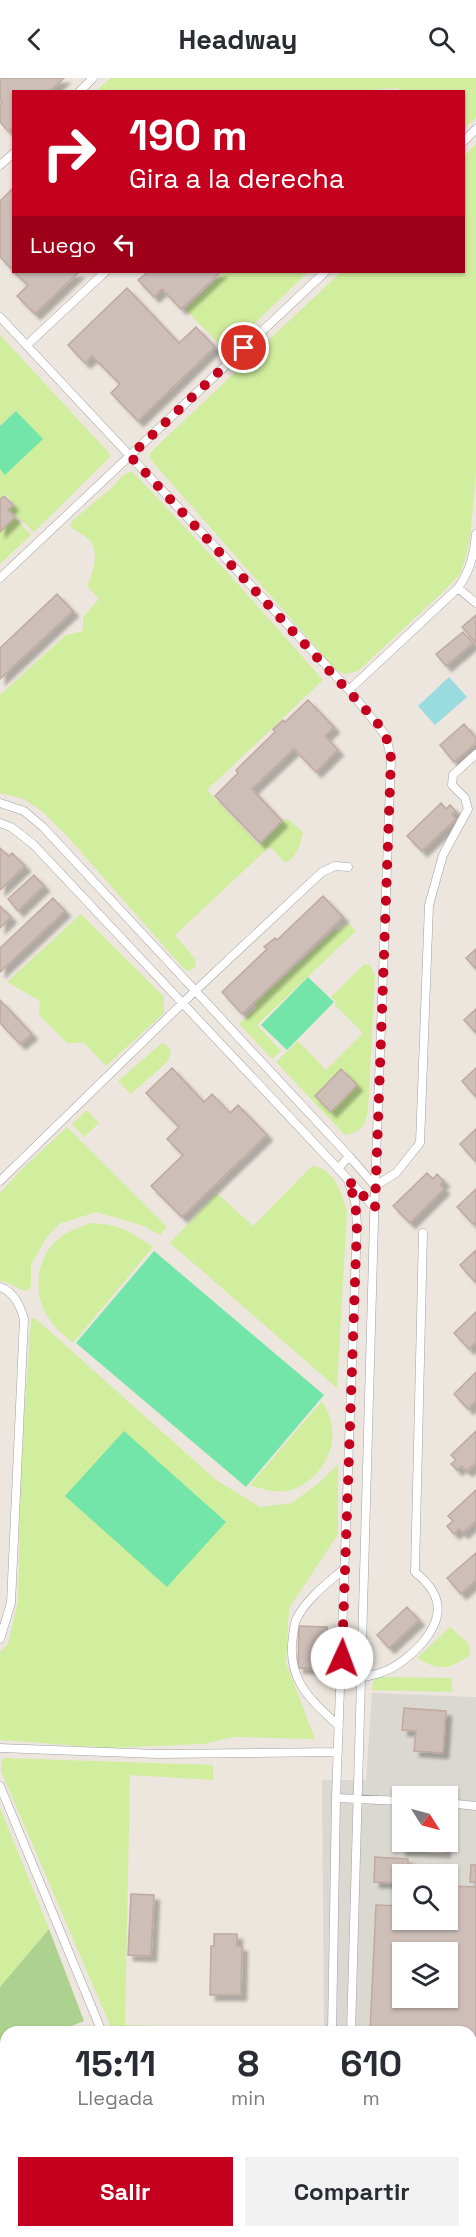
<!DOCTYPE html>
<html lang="es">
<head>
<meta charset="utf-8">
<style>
	:root { --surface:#fff; --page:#f2f2f3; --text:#2b2b33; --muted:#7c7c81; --accent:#c5001e }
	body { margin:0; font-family:"Space Grotesk",sans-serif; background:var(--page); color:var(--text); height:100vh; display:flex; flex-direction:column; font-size:22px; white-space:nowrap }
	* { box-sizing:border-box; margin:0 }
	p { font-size:20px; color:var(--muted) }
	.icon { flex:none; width:33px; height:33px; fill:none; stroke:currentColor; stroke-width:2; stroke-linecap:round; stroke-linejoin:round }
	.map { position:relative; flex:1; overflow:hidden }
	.panel { position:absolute; left:0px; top:1948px; width:477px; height:212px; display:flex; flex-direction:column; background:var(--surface); border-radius:18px 18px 0 0; box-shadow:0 2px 4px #0004 }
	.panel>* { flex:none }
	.top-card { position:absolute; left:12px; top:12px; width:453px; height:183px; border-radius:0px; box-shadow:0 2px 4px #0004; background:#c5001e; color:#fff; overflow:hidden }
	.needle { width:39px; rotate:126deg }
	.buttons { position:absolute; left:392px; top:1708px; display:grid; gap:12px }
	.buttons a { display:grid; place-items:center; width:66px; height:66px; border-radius:0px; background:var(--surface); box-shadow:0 2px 4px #0004; font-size:30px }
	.pin { position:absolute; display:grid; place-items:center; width:51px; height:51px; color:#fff; margin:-26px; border:3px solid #fff; border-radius:50%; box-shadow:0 2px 6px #0007 }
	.me { position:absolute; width:66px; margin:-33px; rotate:2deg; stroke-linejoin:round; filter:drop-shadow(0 0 4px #0008) }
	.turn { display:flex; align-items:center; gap:21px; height:126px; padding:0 18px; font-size:27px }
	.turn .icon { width:78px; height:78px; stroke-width:2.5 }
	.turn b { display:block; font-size:42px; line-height:51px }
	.then { display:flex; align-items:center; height:57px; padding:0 18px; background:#0003; gap:12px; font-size:22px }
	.eta { display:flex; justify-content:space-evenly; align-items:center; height:102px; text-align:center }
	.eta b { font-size:36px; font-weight:700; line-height:42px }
	.button { display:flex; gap:12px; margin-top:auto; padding:12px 18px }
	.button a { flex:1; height:69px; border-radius:0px; background:var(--accent); color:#fff; font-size:24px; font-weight:700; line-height:69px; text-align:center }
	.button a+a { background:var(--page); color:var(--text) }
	header { display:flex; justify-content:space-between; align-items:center; height:78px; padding:0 18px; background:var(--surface); font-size:27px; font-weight:700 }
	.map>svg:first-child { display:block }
	.airport { fill:#dbd7d1; fill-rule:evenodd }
	.grass { fill:#d1ed9e; fill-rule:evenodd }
	.forest { fill:#add18f }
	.pitch { fill:#74e5a8 }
	.water { fill:#9adbe0 }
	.building { fill:#cdbeb8; stroke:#c0a9a0; stroke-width:1.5; fill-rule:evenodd; filter:url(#shadow) }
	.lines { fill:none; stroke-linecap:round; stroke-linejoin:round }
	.service-casing { stroke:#a1a1a1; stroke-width:9 }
	.service { stroke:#fff; stroke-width:8 }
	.route { stroke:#c5001e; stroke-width:10; stroke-dasharray:0 18 }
</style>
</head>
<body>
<header><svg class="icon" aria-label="back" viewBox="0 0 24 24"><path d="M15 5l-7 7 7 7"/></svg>Headway<svg class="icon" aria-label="search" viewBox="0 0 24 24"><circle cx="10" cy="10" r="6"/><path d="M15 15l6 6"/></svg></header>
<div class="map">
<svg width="476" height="2159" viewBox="0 0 476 2159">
	<defs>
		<filter id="shadow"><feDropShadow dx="5.5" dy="5.5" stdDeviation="1.5" flood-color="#0004"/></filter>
	</defs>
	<rect width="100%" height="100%" fill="#ede6de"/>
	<!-- airport -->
	<path class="airport" d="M372,1615l104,4v540h-162v-5h157v-200h-147l-2,-252h44zM402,1719h45v45h-45zM402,1797h45v45h-45zM402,1875h45v45h-45z"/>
	<!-- grass -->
	<path class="grass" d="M111,0h365v39l-12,12v-37l-63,-1 -4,-3 -56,4 -245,-1z
		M476,66v328l-6,67 -5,21 -5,14 -13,14 -89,83 -13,3 -9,-4 -185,-210 -2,-5 4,-5 188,-178h123v-116z
		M224,194h84l-82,79 -41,-42z
		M0,257l108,117 2,5 -76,75 -24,-22 5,-5 -11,-11 -4,4v-29l5,5 11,-63 -16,15z
		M129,394h4l104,111 86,97 -116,110 52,55 28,-27 16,14c-3,13 -5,24 -18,31l-12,-14 -5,-1 -93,87 21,25 -1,7 -7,4 -5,-3 -115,-131 -25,-25 -19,-13 -24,-6v-98l66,-60 15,-3 2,-3v-12l16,-18 -12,-13c6,-15 15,-36 -1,-49 -5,-4 -11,-6 -16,-11l3,-6 42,-35 7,-9z
		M15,440l16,17 -31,29v-32z
		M81,836l83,83v16l-58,53 -22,-23h-17l-28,-28 1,-14 -33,-19z
		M348,845l8,8 -99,94 24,26 -9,8 -33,-35 18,-17 -3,-3 82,-75 2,2z
		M364,886l6,1 5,10 -7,136c-3,15 -7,21 -23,24l-69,-73 22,-21 28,29 37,-37 -28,-28 1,-3 -5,-5zM341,991l16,16 -25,27 -17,-16z
		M162,965l5,2 4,7 -3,9 -37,33 -13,-13z
		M87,1032l12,13 -15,14 -12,-13z
		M67,1049l100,100 -7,8 -16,-9 -48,-14 -37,12 -13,14 -15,27v22l-4,4c-10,-2 -16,-9 -27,-10v-88l23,-25z
		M312,1088c21,1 30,28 35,45l-10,177 -167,-145 47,-50 36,33z
		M91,1145c28,1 39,8 62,24l-80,96c-8,-7 -17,-14 -23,-23 -17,-22 -15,-57 4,-77 10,-11 23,-15 37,-20z
		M31,1240l5,1 180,161 44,27 32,-4 28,-21 18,-18v70l-49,74 -3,55 29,76 -82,-2 -30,7 -94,4 -109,-8v-88l8,-8 10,-43 3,-137z
		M322,1323c3,6 7,12 8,17 10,31 -12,66 -43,73 -13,2 -25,-2 -37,-6z
		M450,1549l19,17 1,11c-20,15 -32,16 -53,3z
		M378,1599l74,1v14l-81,-2 3,-9z
		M4,1680l209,7v15l-83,-5 -5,250 117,3v4h-129l-112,-261v-8z
		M0,1730l49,121 -49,58z"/>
	<!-- forest -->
	<path class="forest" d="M49,1851l35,92 -27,11h-51v22l-6,3v-70z"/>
	<!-- pitch -->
	<path class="pitch" d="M16,333l27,28 -38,36 -5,-6v-43z
		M308,899l26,25 -47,48 -26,-25z
		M154,1173l170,144 -78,92 -170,-144z
		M124,1353l102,91 -59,65 -102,-91z"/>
	<!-- water -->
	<path class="water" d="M449,599l18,20 -32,28 -17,-19z"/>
	<!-- building -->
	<path class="building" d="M0,0h64l-15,14h-35v34l-6,5 -8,-9v-18l2,-2 -2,-2z
		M14,109v84l-14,-14v-56z
		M14,194h65l-44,42 -18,-18 11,-11z
		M148,194h73l-40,37 -19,-20 -8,8 -16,-17z
		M127,210l52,55 17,-16 19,20 -77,74 -27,-28 9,-9 -28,-28 -7,7 -17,-18z
		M4,418l9,9 -5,5 7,7 -15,15v-33z
		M57,516l16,17 -73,68v-31z
		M476,537v28l-14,-16z
		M463,554l10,11 -27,23 -10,-12z
		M308,622l26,27 -9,9 13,14 -22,22 -22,-23 -42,40 30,32 -22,22 -45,-47 23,-23 -2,-3 39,-38 -2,-3 10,-9 2,2z
		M464,646l12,14v5l-22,19 -14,-17z
		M441,725l5,6 4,-4 6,6 -4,4 4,4 -34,32 -15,-15z
		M0,770l9,8 3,-3 13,13 -25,24z
		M34,797l10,11 -26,25 -10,-12z
		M323,818l20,21 -101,97 -20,-22 45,-43 -3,-2 11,-9 2,2z
		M53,820l12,13 -65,61v-24z
		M0,828l11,11 -11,11z
		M476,871v20l-10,-11z
		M0,922l32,34 -12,10 -20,-21z
		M476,931v24l-12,-13z
		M172,990l32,34 8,-8 18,19 8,-8 29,30 -85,82 -31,-31 32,-31 -16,-16 12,-12 -33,-34z
		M476,990v29l-14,-16z
		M341,991l16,16 -26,27 -16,-16z
		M476,1051v31l-1,1 -15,-17z
		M427,1095l6,6 4,-5 7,7 -4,4 4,4 -34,34 -17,-17z
		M476,1111v32l-3,3 -16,-17z
		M476,1172v31l-1,1 -15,-17z
		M476,1234v30l-7,7 -15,-16z
		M476,1294v29l-8,8 -14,-15z
		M476,1353v32l-9,8 -6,-5 -4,4 -6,-6 5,-4 -5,-5z
		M476,1412v31l-13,12 -4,-4 -5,5 -7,-8 6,-5 -5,-5z
		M476,1475v27l-15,14 -14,-16z
		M407,1529l12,13 -30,28 -12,-13z
		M299,1548l28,1 -1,42 -28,-1z
		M404,1630l42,3 -3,42 -29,-2 2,-20 -14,-1z
		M401,1752l1,12h43v10l-45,-2z
		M375,1779l33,2v16h-6v8l-28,-1z
		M471,1787h5v17h-6z
		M447,1808l29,1v180h-5v-35h-101l6,-127 26,1v14h45zM402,1875h45v45h-45z
		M131,1816l23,1 -3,61 -23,-1z
		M214,1856h23v12h5l-1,49h-31l1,-49h3z
		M0,2034l6,7v14l-6,6z"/>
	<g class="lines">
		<defs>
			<path id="service" d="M79,14l14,-14
				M464,63l12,-12
				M0,87l14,-12
				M0,239l349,373
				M27,267l78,-73
				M0,500l325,-306
				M458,510l18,15
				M0,725l24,8 19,16 306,329 26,30 21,-13 24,-30 9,-238 14,-50 25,-46 -3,-11 -13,-13 1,-10 23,-21
				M0,745l11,4 22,17 342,364
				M338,1091l11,-13
				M0,1103l195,-190 127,-119 13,-6 13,1
				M0,1209c14,5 20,18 24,32l-13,284 -11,36
				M360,1600c7,-2 15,-3 23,-6 24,-9 60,-42 54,-70 -3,-13 -12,-22 -22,-30l8,-339
				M339,1648c-29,-26 -53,-47 -46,-90 1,-6 1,-13 4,-18 10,-20 32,-36 48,-50
				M0,1670l158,6 180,-2
				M0,1708l102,246
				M336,1720l66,3
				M447,1725l29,3
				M332,1954l4,-234 21,-574 -2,-23 -7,-21
				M351,1954l24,-846 16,-428 -5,-22 -37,-46 109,-102c12,-17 16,-33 18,-54
				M0,2101l6,-5
				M0,2138l6,6
				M18,2154l6,5
				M290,2154l6,5
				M130,2159l11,-5
				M324,2159v-5
				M346,2159v-5"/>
		</defs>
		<!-- service casing -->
		<use href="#service" class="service-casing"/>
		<!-- service -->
		<use href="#service" class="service"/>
	</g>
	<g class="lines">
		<!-- route -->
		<path class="route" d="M244,270l-114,108 246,265 10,15 5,22 -16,450 -27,-28 7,21 2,23 -15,434"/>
	</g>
</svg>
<div class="buttons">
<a><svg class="needle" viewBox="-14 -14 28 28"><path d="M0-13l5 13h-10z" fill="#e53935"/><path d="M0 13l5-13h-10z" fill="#7c7c81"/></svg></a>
<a><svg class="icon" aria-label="search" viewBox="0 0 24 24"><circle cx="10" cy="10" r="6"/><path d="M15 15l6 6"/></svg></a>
<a><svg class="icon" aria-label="layers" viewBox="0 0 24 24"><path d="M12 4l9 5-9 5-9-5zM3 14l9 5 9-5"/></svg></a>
</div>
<div class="pin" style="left:244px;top:270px;background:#d93025"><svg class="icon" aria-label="arrive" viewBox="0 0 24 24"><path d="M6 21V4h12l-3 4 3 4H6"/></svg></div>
<svg class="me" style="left:342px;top:1580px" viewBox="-20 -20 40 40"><circle r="19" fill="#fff"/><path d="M0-13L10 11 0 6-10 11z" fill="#c5001e"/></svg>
<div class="top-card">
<div class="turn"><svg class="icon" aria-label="right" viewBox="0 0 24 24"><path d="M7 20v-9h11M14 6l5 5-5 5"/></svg><div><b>190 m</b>Gira a la derecha</div></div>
<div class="then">Luego<svg class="icon" aria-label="left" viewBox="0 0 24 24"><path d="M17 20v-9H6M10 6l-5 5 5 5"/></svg></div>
</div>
<section class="panel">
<div class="eta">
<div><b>15:11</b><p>Llegada</p></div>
<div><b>8</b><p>min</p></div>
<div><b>610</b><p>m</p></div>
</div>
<div class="button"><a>Salir</a><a>Compartir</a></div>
</section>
</div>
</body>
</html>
